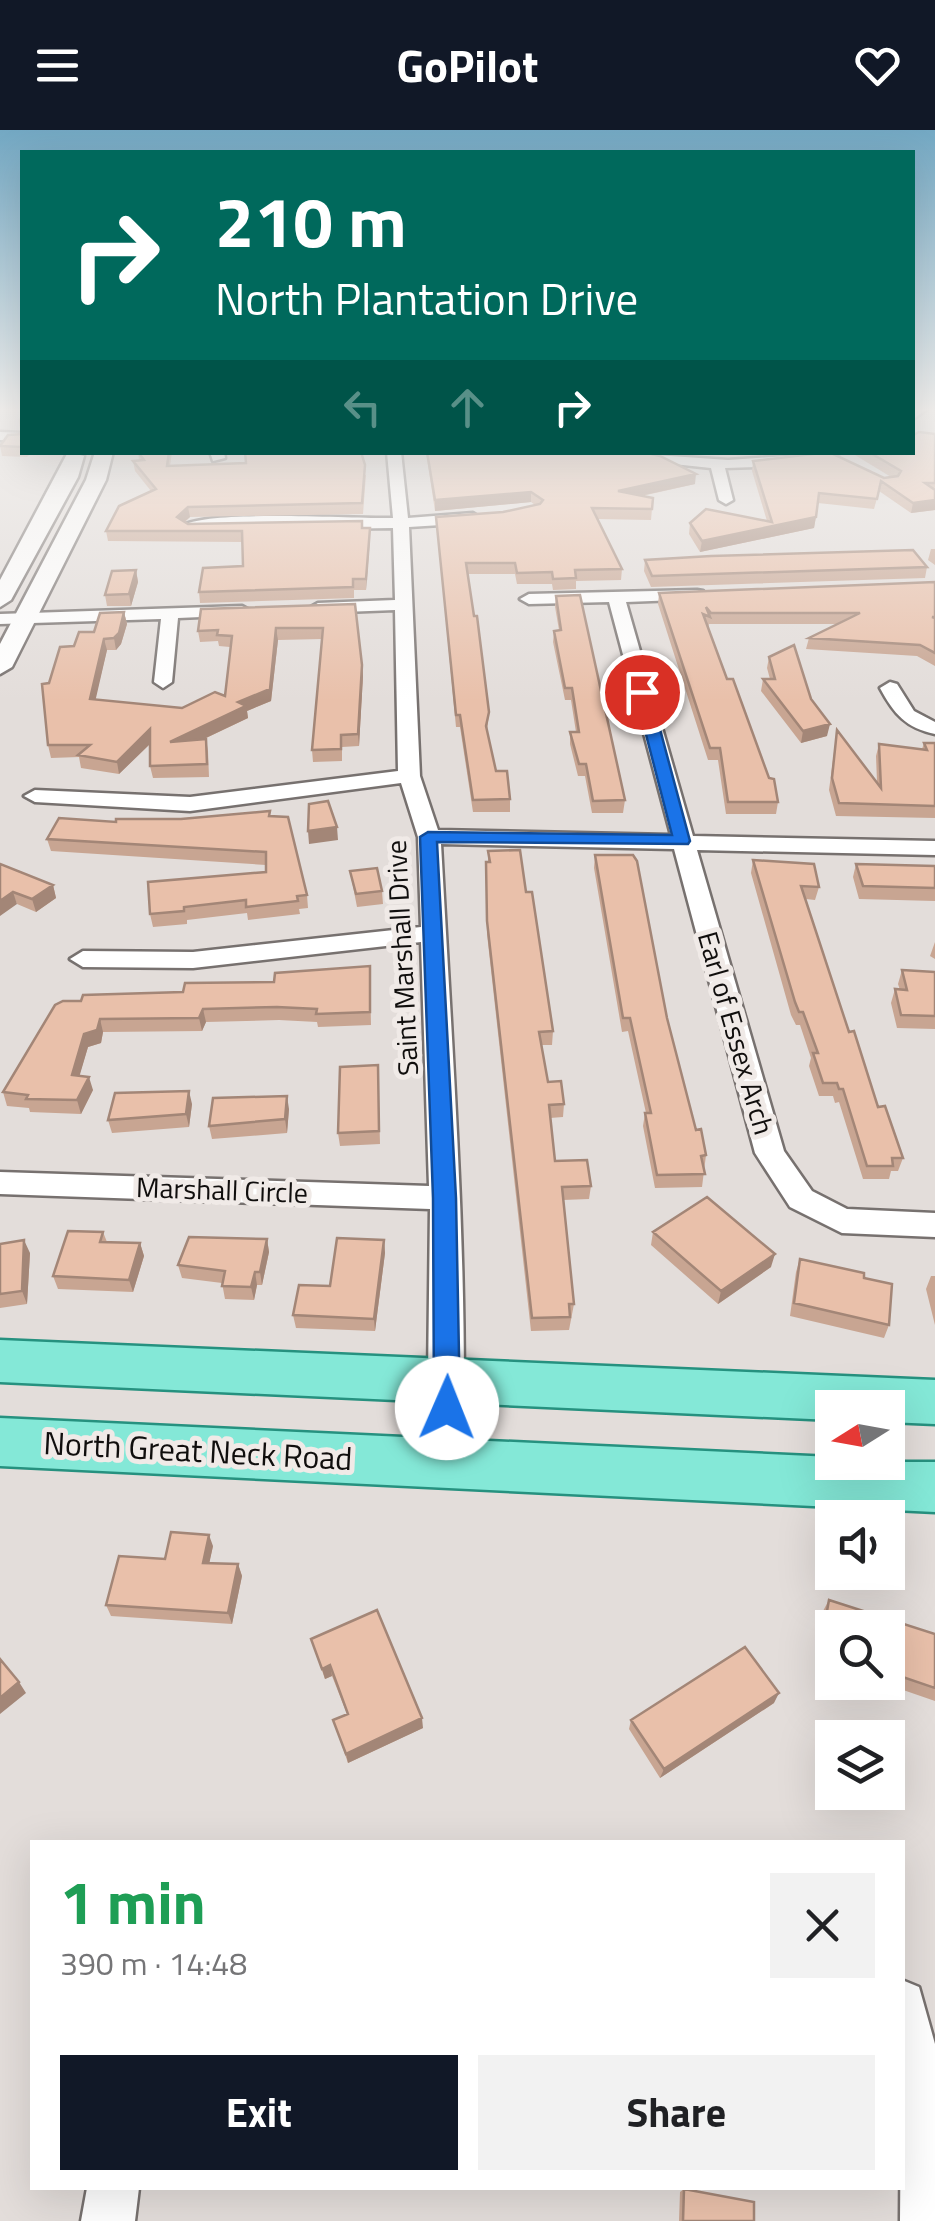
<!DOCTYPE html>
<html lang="en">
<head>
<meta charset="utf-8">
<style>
	:root { --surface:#fff; --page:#f2f2f2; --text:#202124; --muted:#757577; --accent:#111827 }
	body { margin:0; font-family:"Titillium Web",sans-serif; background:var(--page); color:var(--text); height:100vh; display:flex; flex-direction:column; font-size:38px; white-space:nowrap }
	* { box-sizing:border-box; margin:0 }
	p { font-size:32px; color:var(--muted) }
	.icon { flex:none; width:55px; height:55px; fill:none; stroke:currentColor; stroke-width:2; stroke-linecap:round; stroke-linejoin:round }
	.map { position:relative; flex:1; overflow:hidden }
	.sheet { position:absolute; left:30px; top:1710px; width:875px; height:350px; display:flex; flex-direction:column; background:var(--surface); border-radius:0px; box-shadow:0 10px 40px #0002 }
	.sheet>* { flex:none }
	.top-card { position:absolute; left:20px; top:20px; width:895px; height:305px; border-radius:0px; box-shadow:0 10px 40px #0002; background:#00695c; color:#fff; overflow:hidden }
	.needle { width:65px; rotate:259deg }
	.controls { position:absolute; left:815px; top:1260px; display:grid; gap:20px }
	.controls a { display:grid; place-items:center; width:90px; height:90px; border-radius:0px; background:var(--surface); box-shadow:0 10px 40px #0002; font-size:50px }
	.pin { position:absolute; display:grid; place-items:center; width:85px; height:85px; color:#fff; margin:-42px; border:5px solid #fff; border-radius:50%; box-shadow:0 2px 10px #0007 }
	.me { position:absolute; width:110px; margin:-55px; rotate:1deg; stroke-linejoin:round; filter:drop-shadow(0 0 8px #0008) }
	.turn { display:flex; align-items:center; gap:35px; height:210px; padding:0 30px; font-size:45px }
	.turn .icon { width:130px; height:130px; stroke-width:2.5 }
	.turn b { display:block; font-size:70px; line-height:85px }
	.lanes { display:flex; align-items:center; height:95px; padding:0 30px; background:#0003; justify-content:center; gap:50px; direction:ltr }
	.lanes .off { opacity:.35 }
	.round { display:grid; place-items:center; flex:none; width:105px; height:105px; border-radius:0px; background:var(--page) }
	.summary { display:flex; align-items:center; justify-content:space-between; height:170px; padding:0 30px }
	h1 { font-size:60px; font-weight:700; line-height:75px; color:#1e9e55 }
	.action { display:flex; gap:20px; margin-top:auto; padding:20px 30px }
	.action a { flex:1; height:115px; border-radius:0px; background:var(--accent); color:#fff; font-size:40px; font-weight:700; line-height:115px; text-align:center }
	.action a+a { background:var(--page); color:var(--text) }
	header { display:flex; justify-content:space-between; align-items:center; height:130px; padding:0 30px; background:var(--accent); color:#fff; font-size:45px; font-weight:700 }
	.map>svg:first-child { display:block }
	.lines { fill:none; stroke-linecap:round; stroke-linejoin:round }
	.street-casing { stroke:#77716f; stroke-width:5 }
	.secondary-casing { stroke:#77716f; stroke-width:5 }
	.primary-casing { stroke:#26917f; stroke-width:5 }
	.street { fill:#fff; fill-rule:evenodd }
	.secondary { fill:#fff; fill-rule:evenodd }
	.primary { fill:#84e8d7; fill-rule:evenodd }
	.wall { fill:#c8a592 }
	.shaded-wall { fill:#a38677 }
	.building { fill:#e9c0aa; stroke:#a38677; stroke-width:2.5 }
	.route { fill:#1a73e8; stroke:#114b97; stroke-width:2.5 }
	.labels { text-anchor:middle; stroke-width:10; stroke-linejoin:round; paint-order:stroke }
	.street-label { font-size:28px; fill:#100e0d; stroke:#f0eae7 }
	.near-street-label { font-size:32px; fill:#100e0d; stroke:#f0eae7 }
</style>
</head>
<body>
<header><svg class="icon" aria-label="menu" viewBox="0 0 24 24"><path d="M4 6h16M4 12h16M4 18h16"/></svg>GoPilot<svg class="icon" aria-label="heart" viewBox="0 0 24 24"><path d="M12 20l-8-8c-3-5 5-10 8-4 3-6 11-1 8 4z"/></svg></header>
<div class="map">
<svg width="935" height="2091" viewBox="0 0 935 2091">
	<rect width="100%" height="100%" fill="#e3ddda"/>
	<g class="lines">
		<defs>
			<path id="street" d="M928,278l-16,12 2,-12z
				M0,302l22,1v8l-22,-1z
				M210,322h14l1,6 -12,3z
				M387,322h14l7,66 65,-5 8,5 -8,5 -64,4 11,249 18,54 233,5 -62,-233 -80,2 -9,-5 9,-5 168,-4 6,1v8l-77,3 67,234 242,5v14l-238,-5 87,301 28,40 35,18 88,4v24l-93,-4 -52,-26 -35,-54 -81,-304 -233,-5c11,206 27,413 22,619l-5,11 -13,5 -13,-5 -5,-11 3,-254 -430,-15v-22l429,14 -8,-244 -228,26 -110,-1 -13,-8 13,-8 110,1 228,-25 -3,-90 -17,-54 -211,28 -155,-9 -11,-6 11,-6 155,7 208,-26 -3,-161 -77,3 -9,-5 9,-5 77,-3 -2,-72 -203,3 -8,-5c25,-17 172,-7 211,-8z
				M613,322l115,8 115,-8 -60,14 -58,2 8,32 -7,4 -7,-4 -8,-32 -65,-7z
				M242,476l9,5 -3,4 -70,3 -6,64 -9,6 -9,-6 7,-63 -161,5v-10z
				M890,552l7,2 17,27 21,11v12c-29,-6 -41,-20 -55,-46z
				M902,1850l17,7 16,57v177h-35z
				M87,2058h52l-4,33h-54z"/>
			<path id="secondary" d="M68,322l16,4 -6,21 -67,123 -11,7v-27z
				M95,322h18l-7,28 -94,187 -12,7v-30l86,-164z"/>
			<path id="primary" d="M0,1210l935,40v44l-47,-2v-14h-56v12l-832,-38z
				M0,1288l832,39v5h103v50l-935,-46z"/>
		</defs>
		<!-- street casing -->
		<use href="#street" class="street-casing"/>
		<!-- secondary casing -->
		<use href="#secondary" class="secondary-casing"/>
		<!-- primary casing -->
		<use href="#primary" class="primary-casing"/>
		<!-- street -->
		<use href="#street" class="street"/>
		<!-- secondary -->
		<use href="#secondary" class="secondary"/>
		<!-- primary -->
		<use href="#primary" class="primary"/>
	</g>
	<!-- wall -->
	<path class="wall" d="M22,286v36h10l-5,5 -25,-1 -2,-10 22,-12z
		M935,304v76l-24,3 -32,-22 -5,18 -56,-6 -4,25 -114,24 -11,-18 1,-11 77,-2 -15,-50 1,-10 131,17 7,-1 -41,-25h62z
		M138,322h34l-2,14 196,9 -3,39 -173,3 -5,5 3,2 182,4 -4,62h-12v8l-154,5 -1,-11 44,-26v-24l-135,-1 -2,-10 45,-40 -16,-20 -2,-10 6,-1z
		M426,322h217l52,32 -53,12 11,2 -2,22 -54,-1 25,50 -1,11 -45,1v8l-23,1 -1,-6h-35l-2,-10h-47l21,138 -2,19 9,40 14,28v13h-37l-13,-85h-4l-20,-210 67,-5 32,-7 -4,-3 -96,9z
		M690,322h92l-35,3z
		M931,419h4v16l-7,-5z
		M645,430l282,7 -2,11 -274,9 -7,-16z
		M136,440l2,12 -7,24h-24l-2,-11z
		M935,452v84l-18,-10 -111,-7 3,-11 28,-14h-128l-1,4 19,51 51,123 -2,12h-50l-8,-54h-10l-50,-156 1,-11z
		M556,466l69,204 -2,13h-31l-7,-37h-7l-8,-32v-12h6l-5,-32h-6l-12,-58 1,-11 5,-1 -4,-23z
		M355,474l8,72 -4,70 -17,1v14l-29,1 -1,-12 10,-111 -44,1 -7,61 -24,10 1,7 -44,21h2l2,12 1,26 -56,1 -3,-12v-22l-31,30 -38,-6 -2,-11 -28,1 -3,-13 1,-62 25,-37 50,-34 3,12 -6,20 -5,6h-9l-12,49 87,9 43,-12 5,-49 -11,-1 -1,-5 -18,1 -2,-11z
		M769,527l42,42 16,37 -26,7 -40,-52 2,-12h7l-3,-11z
		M837,600l40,52 -1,-26 3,-12 43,5 2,-6h11v75l-99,-2 -7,-26z
		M270,686l37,79 1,13 -9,1 1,5 -52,6 -1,-7 -60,7v4l-34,3 -3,-13 116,-42v-7l-215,-14 -4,-12 69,-17z
		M488,721l38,41 27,139 -1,14h-10l6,37 16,22 -1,13 -13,1 5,43 36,25 -2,13 -26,1 11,104 -5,26 -38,1 -44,-397 -1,-72h2z
		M595,725l72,163 29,112 10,25 -4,32 -47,1 -12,-62 2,-13h1l-18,-82 -6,1 -28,-164z
		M753,730l66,27 -4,13 -9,-1 43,133 29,75 25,51 -5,13h-7l-2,8h-26l-24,-77 -4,1 -2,-7h-14l-10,-30 2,-8 -11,-33h-4l-5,-10 -40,-142z
		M0,734l53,21 3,13 -20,14 -19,-8z
		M856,734l79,2v35l-76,-2 -6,-22z
		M350,741l32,20 1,13 -26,3z
		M935,812v17l-5,-3z
		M902,840l33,2v57l-38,-1 -6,-25 4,-14 5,1 -2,-6z
		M370,849l1,46 -53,2 -1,-5 -38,-2 -73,2 -4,9 -99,1 -2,11 -13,4 -9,29 14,14 -12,24 -51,-2 -1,-4 -22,-2 -4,-14 78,-91 102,-9z
		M378,935l2,79 -40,2 -2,-13z
		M192,974l-3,23 -77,6 -4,-13z
		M289,979l-2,24 -75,6 -3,-13z
		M103,1102l4,10 33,1 4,13 -11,36 -75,-3 -5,-13z
		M653,1102l118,35 -53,37 -67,-59z
		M267,1109l2,13 -7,33h-5l-3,15 -29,-1 -3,-16 -40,-5 -4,-13z
		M384,1110l1,13 -10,78 -79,-3 -3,-13z
		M0,1114l30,9 -3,51 -27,4z
		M800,1129l64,19 25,47 -5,13 -94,-22 6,-44z
		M931,1146h4v49l-9,-36z
		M213,1416l-4,17 29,1 4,12 -10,48 -121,-8 -5,-11 59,-46z
		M829,1470l106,34v67l-55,-19h8v-54h-56v39l-17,-6 8,-50z
		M311,1509l112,89 -75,35 -15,-43 14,-6 -15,-38 -7,3z
		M774,1573l-114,75 -31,-49 2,-9z
		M684,2059l70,32h-75l1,-29z"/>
	<!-- shaded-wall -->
	<path class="shaded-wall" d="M696,344l-1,10 -78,17 1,-10z
		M531,362v10l-96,9v-11z
		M935,370v10l-24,3 2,-10z
		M188,377l2,10 -12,10 -1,-10z
		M816,387l-2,11 -114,24 2,-11z
		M370,398v11l-4,51v-11z
		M136,440l2,12 -7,24 -2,-12z
		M124,482l3,12 -6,20 -5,6 -2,-12z
		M276,498l2,12 -7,61 -24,10 1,7 -76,36 -2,-12 68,-40z
		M104,509l3,11 -14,61 -3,-12z
		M362,535l1,11 -4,70 -1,-12z
		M830,594l-3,12 -26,7 2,-12z
		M150,599l3,12 -34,33 -2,-12z
		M337,697l1,13 -29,4 -1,-13z
		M53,755l3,13 -20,14 -4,-13z
		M13,762l4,12 -17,12v-15z
		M203,879l3,13 -4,9 -3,-13z
		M100,889l3,13 -2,11 -13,4 -12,41 -4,-13 12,-41z
		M89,947l4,13 -12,24 -4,-14z
		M189,961l3,13 -3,23 -3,-13z
		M287,966l2,13 -2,24 -2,-14z
		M267,1109l2,13 -7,33 -2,-13z
		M24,1110l6,13 -3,51 -5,-13z
		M384,1110l1,13 -10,78 -1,-12z
		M140,1113l4,13 -11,36 -4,-12z
		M775,1124l-4,13 -53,37 3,-13z
		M255,1142l2,13 -3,15 -3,-13z
		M209,1405l4,11 -6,28 -4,-11z
		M238,1434l4,12 -10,48 -4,-11z
		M330,1535l2,11 -7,3 -3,-10z
		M19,1552l7,11 -26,21v-16z
		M779,1563l-5,10 -114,75 4,-9z
		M422,1588l1,10 -75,35 -2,-9z"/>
	<!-- building -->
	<path class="building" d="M22,286v31l-22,-1 8,-11 14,-1 -2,-14z
		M919,302l16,2v49h-10l10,7v10l-22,3 -32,-22 -4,18 -58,-6 -3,24 -114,24 -12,-18 16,-14 66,13 -19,-61 76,-9 55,26 14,-2 3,-5 -32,-19h43v-16z
		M138,322h31l-2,14 79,-3 -1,-11h116l4,13 -3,38 -174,4 -11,10 11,7 174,-3v7h8l-4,51h-13v8l-154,5 4,-24 40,-2 -1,-35h-136l13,-25 37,-17 -23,-28 11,-1z
		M427,322h216l17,4 36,18 -78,17 35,7 -1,11 -60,-1 30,61 -47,1 1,8 -23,1 -1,-7 -35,1 -2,-10h-49l8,53h3l12,96 -3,14 10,45h11l3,28 -37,1 -13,-85h-4l-20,-198 67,-5 37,-8 3,-4 -12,-8 -96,8z
		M913,420l14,17 -275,9 -7,-16 66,-4z
		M136,440l-7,24 -24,1 7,-24z
		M935,452v35h-3l3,1v35l-15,-8 -111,-7 51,-25h-149l-5,-6 4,10 -7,-3 24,65h6l36,99 5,1 4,23h-50l-8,-54h-10l-51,-155z
		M580,465l45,205 -32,1 -7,-37h-7l-9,-32h9l-7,-44h-7l-11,-57 7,-1 -5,-34z
		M355,474l7,61 -4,69 -17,1v14l-29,1 11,-122h-47l-6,61 -32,13 8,4 -76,36 36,-3 1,25 -57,2v-37l-33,33 -39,-7 12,-10h-42l-6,-61 7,-1 11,-36 14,-1 5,-14h15l6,-19 24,-1 -5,21 -5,5 -10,1 -14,60 92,9 33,-16 10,4 7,-60 -15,-1 1,-5 -20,1 3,-22z
		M794,515l17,54 19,25 -27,7 -40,-52h12l-6,-22z
		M837,600l44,58 -2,-44 48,6 -3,-7h11v63l-96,-3 -7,-25z
		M328,671l9,26 -29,4 1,-27z
		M270,681l-1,5 19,1 19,78 -10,1 1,5 -52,6v-7l-62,7v4l-34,3 -2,-32 118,-10v-20l-219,-13 12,-21 57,4v-3h65z
		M520,720l6,42h6l21,139 -14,1 9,50 13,-1 3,23 -15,1 6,56 32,-1 4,26 -29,1 12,117h-5l1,13 -38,1 -45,-397 -1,-59h4l-2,-11z
		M595,725h38l4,6 30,157 29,112 5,-1 5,26 -5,1 4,18 -48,1 -12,-62h6l-21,-95h-7z
		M753,730l61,4 5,23 -18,-1 48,146 5,-1 24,76 7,-1 18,52h-11l1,8h-26l-24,-77h-4l-2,-6h-14l-10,-30h5l-15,-41h-4l-4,-10z
		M0,734l53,21 -21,14 -19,-7 -13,9z
		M856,734l79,2v22l-72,-2z
		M377,738l5,23 -26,3 -6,-23z
		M370,836v46l-54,2 1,-5 -40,-2 -74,2 -4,9 -99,1 -3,11 -13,4 -12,41 17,2 -12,23 -51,-1 2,-4 -25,-3 52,-87 8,-4h18l2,-6 100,-3 2,-9 89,-1 1,-9z
		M902,840l33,2v44l-34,-1 -6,-26 12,1z
		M378,935l1,66 -41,2 2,-66z
		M189,961l-3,23 -78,6 7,-27z
		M287,966l-2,23 -76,7 4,-28z
		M707,1067l68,57 -54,37 -68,-59z
		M68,1101l35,1 -3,10 40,1 -11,37 -76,-4z
		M189,1107l78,2 -7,33h-5l-4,15 -29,-1 3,-15 -47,-6z
		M337,1108l47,2 -10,79 -81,-4 6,-30 31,1z
		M24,1110l-2,51 -22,3v-50z
		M800,1129l64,14v5l28,6 -3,41 -95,-22z
		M171,1402l38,3 -6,28 35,1 -10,49 -122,-8 13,-49 46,3z
		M829,1470l106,34v54l-47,-16v-44h-56v26l-12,-4z
		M377,1480l45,108 -76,36 -13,-34 15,-6 -18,-49 -8,4 -11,-30z
		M745,1517l34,46 -115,76 -33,-49z
		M0,1529l19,23 -19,16z
		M684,2059l70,13v19h-71z"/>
	<!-- sky -->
	<linearGradient id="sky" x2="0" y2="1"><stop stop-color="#73a8c3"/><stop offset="0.49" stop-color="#f2f0ee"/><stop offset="1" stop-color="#f2f0ee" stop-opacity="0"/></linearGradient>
	<rect width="935" height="571" fill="url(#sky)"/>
	<!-- route -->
	<path class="route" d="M642,557l8,5 40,149 -2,3 -251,-2 19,356 4,210 -4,8 -9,3 -9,-3 -4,-8 -1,-210 -13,-361 8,-5 244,3 -37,-143z"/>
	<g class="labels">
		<!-- street labels -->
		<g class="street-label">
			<text transform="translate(402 828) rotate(-93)" y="10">Saint Marshall Drive</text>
			<text transform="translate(736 903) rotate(74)" y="10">Earl of Essex Arch</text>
			<text transform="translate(222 1060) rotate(2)" y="10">Marshall Circle</text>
		</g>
		<!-- near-street labels -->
		<g class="near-street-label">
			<text transform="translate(198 1321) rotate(3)" y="11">North Great Neck Road</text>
		</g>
	</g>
</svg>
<div class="controls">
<a><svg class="needle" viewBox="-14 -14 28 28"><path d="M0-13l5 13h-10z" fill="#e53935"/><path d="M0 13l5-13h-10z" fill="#757577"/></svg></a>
<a><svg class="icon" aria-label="sound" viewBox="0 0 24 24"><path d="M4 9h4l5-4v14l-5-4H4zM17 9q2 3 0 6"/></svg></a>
<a><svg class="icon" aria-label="search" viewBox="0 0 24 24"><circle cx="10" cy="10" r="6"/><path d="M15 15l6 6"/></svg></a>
<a><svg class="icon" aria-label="layers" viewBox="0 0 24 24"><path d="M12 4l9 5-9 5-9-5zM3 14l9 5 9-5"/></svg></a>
</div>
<div class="pin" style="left:642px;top:562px;background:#d93025"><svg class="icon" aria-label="arrive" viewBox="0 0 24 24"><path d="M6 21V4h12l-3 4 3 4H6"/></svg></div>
<svg class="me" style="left:447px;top:1278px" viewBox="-20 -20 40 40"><circle r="19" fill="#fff"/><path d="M0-13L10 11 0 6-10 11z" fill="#1a73e8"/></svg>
<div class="top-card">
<div class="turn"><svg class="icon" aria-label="right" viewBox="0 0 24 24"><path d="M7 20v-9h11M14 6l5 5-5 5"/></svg><div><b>210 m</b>North Plantation Drive</div></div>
<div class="lanes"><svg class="icon off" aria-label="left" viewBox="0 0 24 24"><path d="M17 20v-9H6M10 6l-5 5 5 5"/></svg><svg class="icon off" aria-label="ahead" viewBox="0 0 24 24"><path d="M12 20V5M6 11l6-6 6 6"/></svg><svg class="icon" aria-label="right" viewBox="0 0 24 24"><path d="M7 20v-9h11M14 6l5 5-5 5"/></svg></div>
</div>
<section class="sheet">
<div class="summary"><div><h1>1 min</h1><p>390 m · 14:48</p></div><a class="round"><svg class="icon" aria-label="close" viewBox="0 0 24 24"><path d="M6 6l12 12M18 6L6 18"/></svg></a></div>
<div class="action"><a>Exit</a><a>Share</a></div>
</section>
</div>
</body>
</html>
